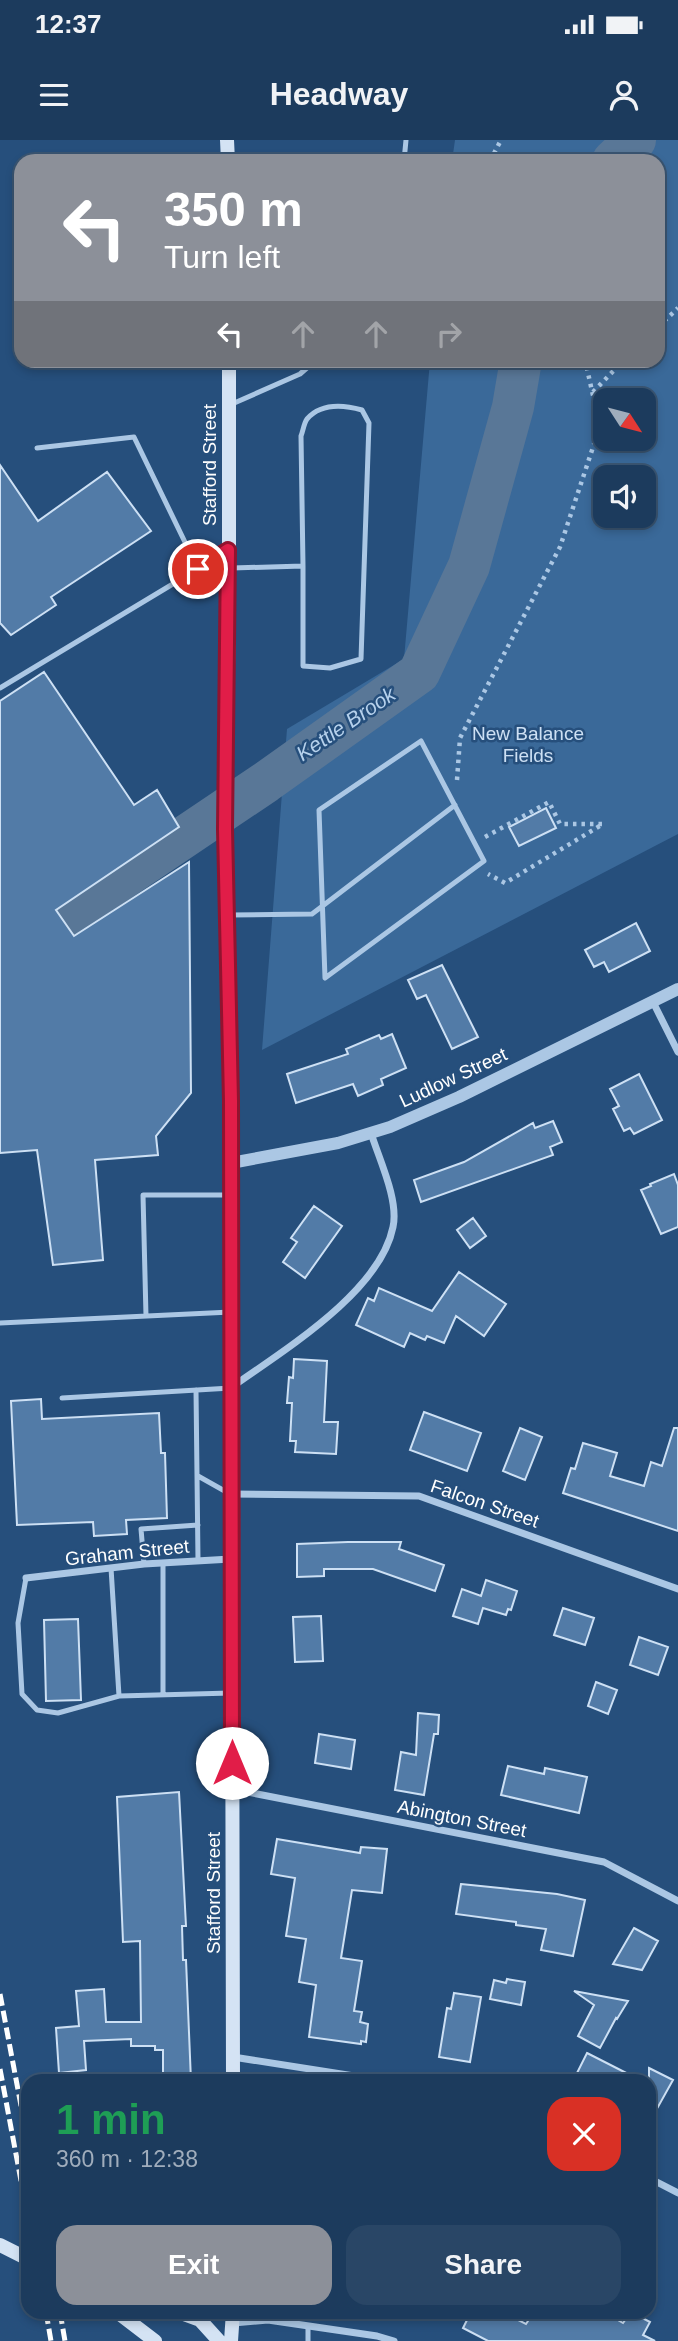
<!DOCTYPE html>
<html lang="en">
<head>
<meta charset="utf-8">
<style>
	:root { --surface:#1c3b5d; --page:#294666; --text:#f1f3f6; --muted:#a0adbc; --line:#3a5572; --accent:#8c9099 }
	body { margin:0; font-family:Arial,sans-serif; background:var(--page); color:var(--text); height:100vh; display:flex; flex-direction:column; font-size:26px; white-space:nowrap }
	* { box-sizing:border-box; margin:0 }
	p { font-size:23px; color:var(--muted) }
	.icon { flex:none; width:38px; height:38px; fill:none; stroke:currentColor; stroke-width:2; stroke-linecap:round; stroke-linejoin:round }
	.map { position:relative; flex:1; overflow:hidden }
	.panel { position:absolute; left:21px; top:1934px; width:635px; height:245px; display:flex; flex-direction:column; background:var(--surface); border-radius:21px; box-shadow:0 4px 10px #0003,0 0 0 2px var(--line) }
	.panel>* { flex:none }
	.guide { position:absolute; left:14px; top:14px; width:651px; height:214px; border-radius:21px; box-shadow:0 4px 10px #0003,0 0 0 2px var(--line); background:#8c9099; color:#fff; overflow:hidden }
	.needle { width:46px; rotate:126deg }
	.controls { position:absolute; left:593px; top:248px; display:grid; gap:14px }
	.controls a { display:grid; place-items:center; width:63px; height:63px; border-radius:14px; background:var(--surface); box-shadow:0 4px 10px #0003,0 0 0 2px var(--line); font-size:35px }
	.pin { position:absolute; display:grid; place-items:center; width:60px; height:60px; color:#fff; margin:-30px; border:4px solid #fff; border-radius:50%; box-shadow:0 2px 7px #0007 }
	.me { position:absolute; width:77px; margin:-38px; rotate:0deg; stroke-linejoin:round; filter:drop-shadow(0 0 5px #0008) }
	.turn { display:flex; align-items:center; gap:24px; height:147px; padding:0 35px; font-size:32px }
	.turn .icon { width:91px; height:91px; stroke-width:2.5 }
	.turn b { display:block; font-size:49px; line-height:60px }
	.lanes { display:flex; align-items:center; height:66px; padding:0 35px; background:#0003; justify-content:center; gap:35px; direction:ltr }
	.lanes .off { opacity:.35 }
	.round { display:grid; place-items:center; flex:none; width:74px; height:74px; border-radius:21px; background:var(--page) }
	.summary { display:flex; align-items:center; justify-content:space-between; height:119px; padding:0 35px }
	h1 { font-size:42px; font-weight:800; line-height:52px; color:#1e9e55 }
	.cta { display:flex; gap:14px; margin-top:auto; padding:14px 35px }
	.cta a { flex:1; height:80px; border-radius:21px; background:var(--accent); color:#fff; font-size:28px; font-weight:800; line-height:80px; text-align:center }
	.cta a+a { background:var(--page); color:var(--text) }
	.status { display:flex; justify-content:space-between; align-items:center; height:49px; padding:0 35px; background:var(--surface); direction:ltr }
	.status svg { height:19px; fill:currentColor }
	header { display:flex; justify-content:space-between; align-items:center; height:91px; padding:0 35px; background:var(--surface); font-size:32px; font-weight:800 }
	.map>svg:first-child { display:block }
	.green { fill:#3a6999; fill-rule:evenodd }
	.lines { fill:none; stroke-linecap:round; stroke-linejoin:round }
	.river { stroke:#597797; stroke-width:42 }
	.building { fill:#527ba7; stroke:#cde0f4; stroke-width:2 }
	.path { stroke:#abc7e4; stroke-width:4.5; stroke-dasharray:3.5 5; stroke-linecap:butt }
	.service { stroke:#abc7e4; stroke-width:5 }
	.minor { stroke:#abc7e4; stroke-width:7 }
	.tertiary { stroke:#abc7e4; stroke-width:12 }
	.secondary { stroke:#d4e3f4; stroke-width:14 }
	.rail { stroke:#fff; stroke-width:5; stroke-dasharray:12 5; stroke-linecap:butt }
	.route-casing { stroke:#92132f; stroke-width:18 }
	.route { stroke:#e11d48; stroke-width:12 }
	.labels { text-anchor:middle; stroke-width:5; stroke-linejoin:round; paint-order:stroke }
	.street-label { font-size:19px; fill:#fff; stroke:#264f7c }
	.park-label { font-size:19px; fill:#cde0f4; stroke:#264f7c }
	.water-label { font-size:21px; font-style:italic; fill:#b6d1ec; stroke:#264f7c }
</style>
</head>
<body>
<div class="status"><b>12:37</b><svg viewBox="0 0 49 12"><path d="M0 12V9h3v3zM5 12V6h3v6zM10 12V3h3v9zM15 12V0h3v12zM26 1h20v11H26zM47 4h2v5h-2z"/></svg></div>
<header><svg class="icon" aria-label="menu" viewBox="0 0 24 24"><path d="M4 6h16M4 12h16M4 18h16"/></svg>Headway<svg class="icon" aria-label="person" viewBox="0 0 24 24"><circle cx="12" cy="8" r="4"/><path d="M4 21q1-7 8-7t8 7"/></svg></header>
<div class="map">
<svg width="678" height="2201" viewBox="0 0 678 2201">
	<rect width="100%" height="100%" fill="#264f7c"/>
	<!-- green -->
	<path class="green" d="M455,0h223v694l-416,216 25,-321 117,-70 26,-298 228,-1v-199h-206zM606,261h38v38h-38zM606,338h38v38h-38z"/>
	<g class="lines">
		<!-- river -->
		<path class="river" d="M613,21l22,-21
			M0,821l266,-179 153,-109 50,-107 44,-159 8,-47"/>
	</g>
	<!-- building -->
	<path class="building" d="M0,325l38,56 69,-49 44,59 -100,66 5,8 -45,30 -11,-12z
		M44,532l90,133 23,-15 22,37 -123,83 18,26 115,-74 2,231 -35,43 2,19 -63,5 8,100 -50,5 -16,-115 -37,3v-452z
		M546,668l10,20 -37,18 -10,-19z
		M636,783l14,28 -41,21 -5,-10 -10,5 -9,-17z
		M442,825l36,72 -26,12 -26,-54 -9,4 -9,-19z
		M392,894l14,34 -25,11 2,6 -25,11 -5,-12 -57,19 -9,-29 61,-20 -2,-5 33,-14 2,4z
		M639,934l23,46 -28,14 -4,-6 -6,3 -11,-22 6,-3 -9,-17z
		M553,981l9,21 -12,5 3,8 -132,47 -7,-22 50,-18 69,-39 2,5z
		M674,1034l4,11v42l-17,7 -20,-44 10,-4 -1,-2z
		M314,1066l28,20 -37,52 -22,-16 14,-20 -6,-4z
		M473,1078l13,18 -16,12 -13,-18z
		M459,1132l47,32 -22,32 -28,-20 -12,27 -17,-7 -2,4 -15,-7 -6,14 -48,-22 12,-27 6,3 5,-13 53,23z
		M294,1219l33,2 -3,61h14l-2,32 -41,-2 1,-11h-6l2,-38h-5l2,-26 4,1z
		M41,1259l1,20 117,-6 2,40h4l2,65 -41,2 1,14 -33,2 -1,-14 -76,3 -6,-124z
		M424,1272l57,21 -14,38 -57,-21z
		M520,1288l22,9 -17,43 -22,-9z
		M674,1288h4v103l-115,-38 8,-25 4,1 8,-26 34,10 -7,23 34,10 7,-24 11,4z
		M348,1402h53l-2,7 45,16 -9,26 -62,-22h-49v7l-27,1v-33z
		M486,1440l31,11 -6,19 -3,-1 -2,6 -23,-7 -5,16 -25,-8 9,-27 19,7z
		M563,1468l31,10 -9,27 -31,-10z
		M321,1476l2,45 -28,1 -2,-45z
		M78,1479l3,81 -35,1 -2,-81z
		M639,1497l29,10 -10,28 -28,-10z
		M596,1542l21,8 -9,24 -20,-8z
		M418,1573l21,2 -1,19h-4l-10,61 -29,-5 6,-38 15,3z
		M319,1594l36,6 -4,29 -36,-6z
		M508,1626l36,8 1,-6 42,9 -8,36 -78,-18z
		M179,1652l7,134h-4l1,34h3l5,121h-28v-31h-8v-4h-24v-7l-47,2 2,29 -27,3 -3,-45 23,-2 -3,-35 28,-2 2,33h35l-1,-81 -17,1 -6,-145z
		M277,1699l83,14 1,-6 26,2 -5,44 -30,-3 -11,68 21,3 -8,50 8,1 -2,10 8,2 -2,18 -5,-1v3l-52,-7 7,-52 -17,-3 7,-43 -20,-3 9,-58 -24,-4z
		M461,1744l96,10 28,6 -12,56 -32,-6 5,-21 -30,-4v-3l-60,-8z
		M634,1788l24,13 -16,29 -29,-6z
		M507,1839l18,3 -4,23 -31,-6 4,-19 12,3z
		M574,1851l54,10 -11,18 -1,-1 -16,30 -22,-12 16,-31z
		M454,1853l27,4 -11,65 -31,-5 8,-49 4,1z
		M587,1913l55,28h-69z
		M649,1928l24,12 -24,43z
		M471,2172h31l24,12 8,-12h70l19,11 8,-11 19,10 -7,13 12,6h-167l-25,-13z"/>
	<g class="lines">
		<!-- path -->
		<path class="path" d="M490,21l11,-21
			M658,187l20,-19
			M470,220l1,4 30,-4
			M593,252l31,-32
			M457,640l3,-42 100,-191 40,-121 -15,-66
			M485,697l64,-35 11,22h43l-98,59 -17,-9"/>
		<!-- service -->
		<path class="service" d="M404,21l2,-21
			M232,264l68,-30 16,-14
			M37,308l97,-11 64,132
			M232,428l71,-2 -2,-130c2,-5 3,-13 6,-17 14,-16 37,-14 55,-9l7,13 -8,236 -31,9 -27,-2v-100
			M0,548l226,-136
			M421,601l63,120 -159,117 -6,-168z
			M229,775l83,-1 143,-109
			M146,1176l-3,-121h88
			M0,1183l231,-11
			M196,1250l2,170
			M62,1258l169,-10
			M198,1336l32,18
			M144,1424l-3,-35 57,-4
			M111,1428l8,128 112,-3
			M26,1438l-8,45 4,71 15,16 21,3 61,-17
			M163,1554v-131
			M308,2201v-15"/>
		<!-- minor -->
		<path class="minor" d="M653,862l25,50
			M232,1247c52,-37 148,-95 161,-160 6,-27 -14,-68 -22,-94
			M231,1354l188,2 259,93
			M26,1438l118,-14 87,-5
			M232,1649l372,73 74,39
			M233,1917l153,24
			M649,2038l29,15
			M233,2183l35,-3 109,16 17,5"/>
		<!-- tertiary -->
		<path class="tertiary" d="M231,1023l107,-20 52,-16 69,-30 219,-108"/>
		<!-- secondary -->
		<path class="secondary" d="M227,0l1,21
			M229,220v250l-4,219 6,272 2,980
			M0,2105l28,14
			M117,2172l38,29
			M178,2172l22,8 19,21
			M231,2201l2,-29"/>
		<!-- rail -->
		<path class="rail" d="M0,1854l28,149
			M0,1929l28,149
			M46,2172l5,29
			M60,2172l5,29"/>
	</g>
	<g class="lines">
		<defs>
			<path id="route" d="M198,429l30,-19 -3,279 6,272 1,662"/>
		</defs>
		<!-- route casing -->
		<use href="#route" class="route-casing"/>
		<!-- route -->
		<use href="#route" class="route"/>
	</g>
	<g class="labels">
		<!-- street labels -->
		<g class="street-label">
			<text transform="translate(209 325) rotate(-90)" y="7">Stafford Street</text>
			<text transform="translate(453 937) rotate(-25)" y="7">Ludlow Street</text>
			<text transform="translate(485 1363) rotate(19)" y="7">Falcon Street</text>
			<text transform="translate(127 1412) rotate(-6)" y="7">Graham Street</text>
			<text transform="translate(462 1678) rotate(11)" y="7">Abington Street</text>
			<text transform="translate(213 1753) rotate(-90)" y="7">Stafford Street</text>
		</g>
		<!-- park labels -->
		<g class="park-label">
			<text x="528" y="600">New Balance<tspan x="528" dy="22">Fields</tspan></text>
		</g>
		<!-- water labels -->
		<g class="water-label">
			<text transform="translate(346 584) rotate(-34)" y="7">Kettle Brook</text>
		</g>
	</g>
</svg>
<div class="controls">
<a><svg class="needle" viewBox="-14 -14 28 28"><path d="M0-13l5 13h-10z" fill="#e53935"/><path d="M0 13l5-13h-10z" fill="#a0adbc"/></svg></a>
<a><svg class="icon" aria-label="sound" viewBox="0 0 24 24"><path d="M4 9h4l5-4v14l-5-4H4zM17 9q2 3 0 6"/></svg></a>
</div>
<div class="pin" style="left:198px;top:429px;background:#d93025"><svg class="icon" aria-label="arrive" viewBox="0 0 24 24"><path d="M6 21V4h12l-3 4 3 4H6"/></svg></div>
<svg class="me" style="left:232px;top:1623px" viewBox="-20 -20 40 40"><circle r="19" fill="#fff"/><path d="M0-13L10 11 0 6-10 11z" fill="#e11d48"/></svg>
<div class="guide">
<div class="turn"><svg class="icon" aria-label="left" viewBox="0 0 24 24"><path d="M17 20v-9H6M10 6l-5 5 5 5"/></svg><div><b>350 m</b>Turn left</div></div>
<div class="lanes"><svg class="icon" aria-label="left" viewBox="0 0 24 24"><path d="M17 20v-9H6M10 6l-5 5 5 5"/></svg><svg class="icon off" aria-label="ahead" viewBox="0 0 24 24"><path d="M12 20V5M6 11l6-6 6 6"/></svg><svg class="icon off" aria-label="ahead" viewBox="0 0 24 24"><path d="M12 20V5M6 11l6-6 6 6"/></svg><svg class="icon off" aria-label="right" viewBox="0 0 24 24"><path d="M7 20v-9h11M14 6l5 5-5 5"/></svg></div>
</div>
<section class="panel">
<div class="summary"><div><h1>1 min</h1><p>360 m · 12:38</p></div><a class="round" style="background:#d93025;color:#fff"><svg class="icon" aria-label="close" viewBox="0 0 24 24"><path d="M6 6l12 12M18 6L6 18"/></svg></a></div>
<div class="cta"><a>Exit</a><a>Share</a></div>
</section>
</div>
</body>
</html>
